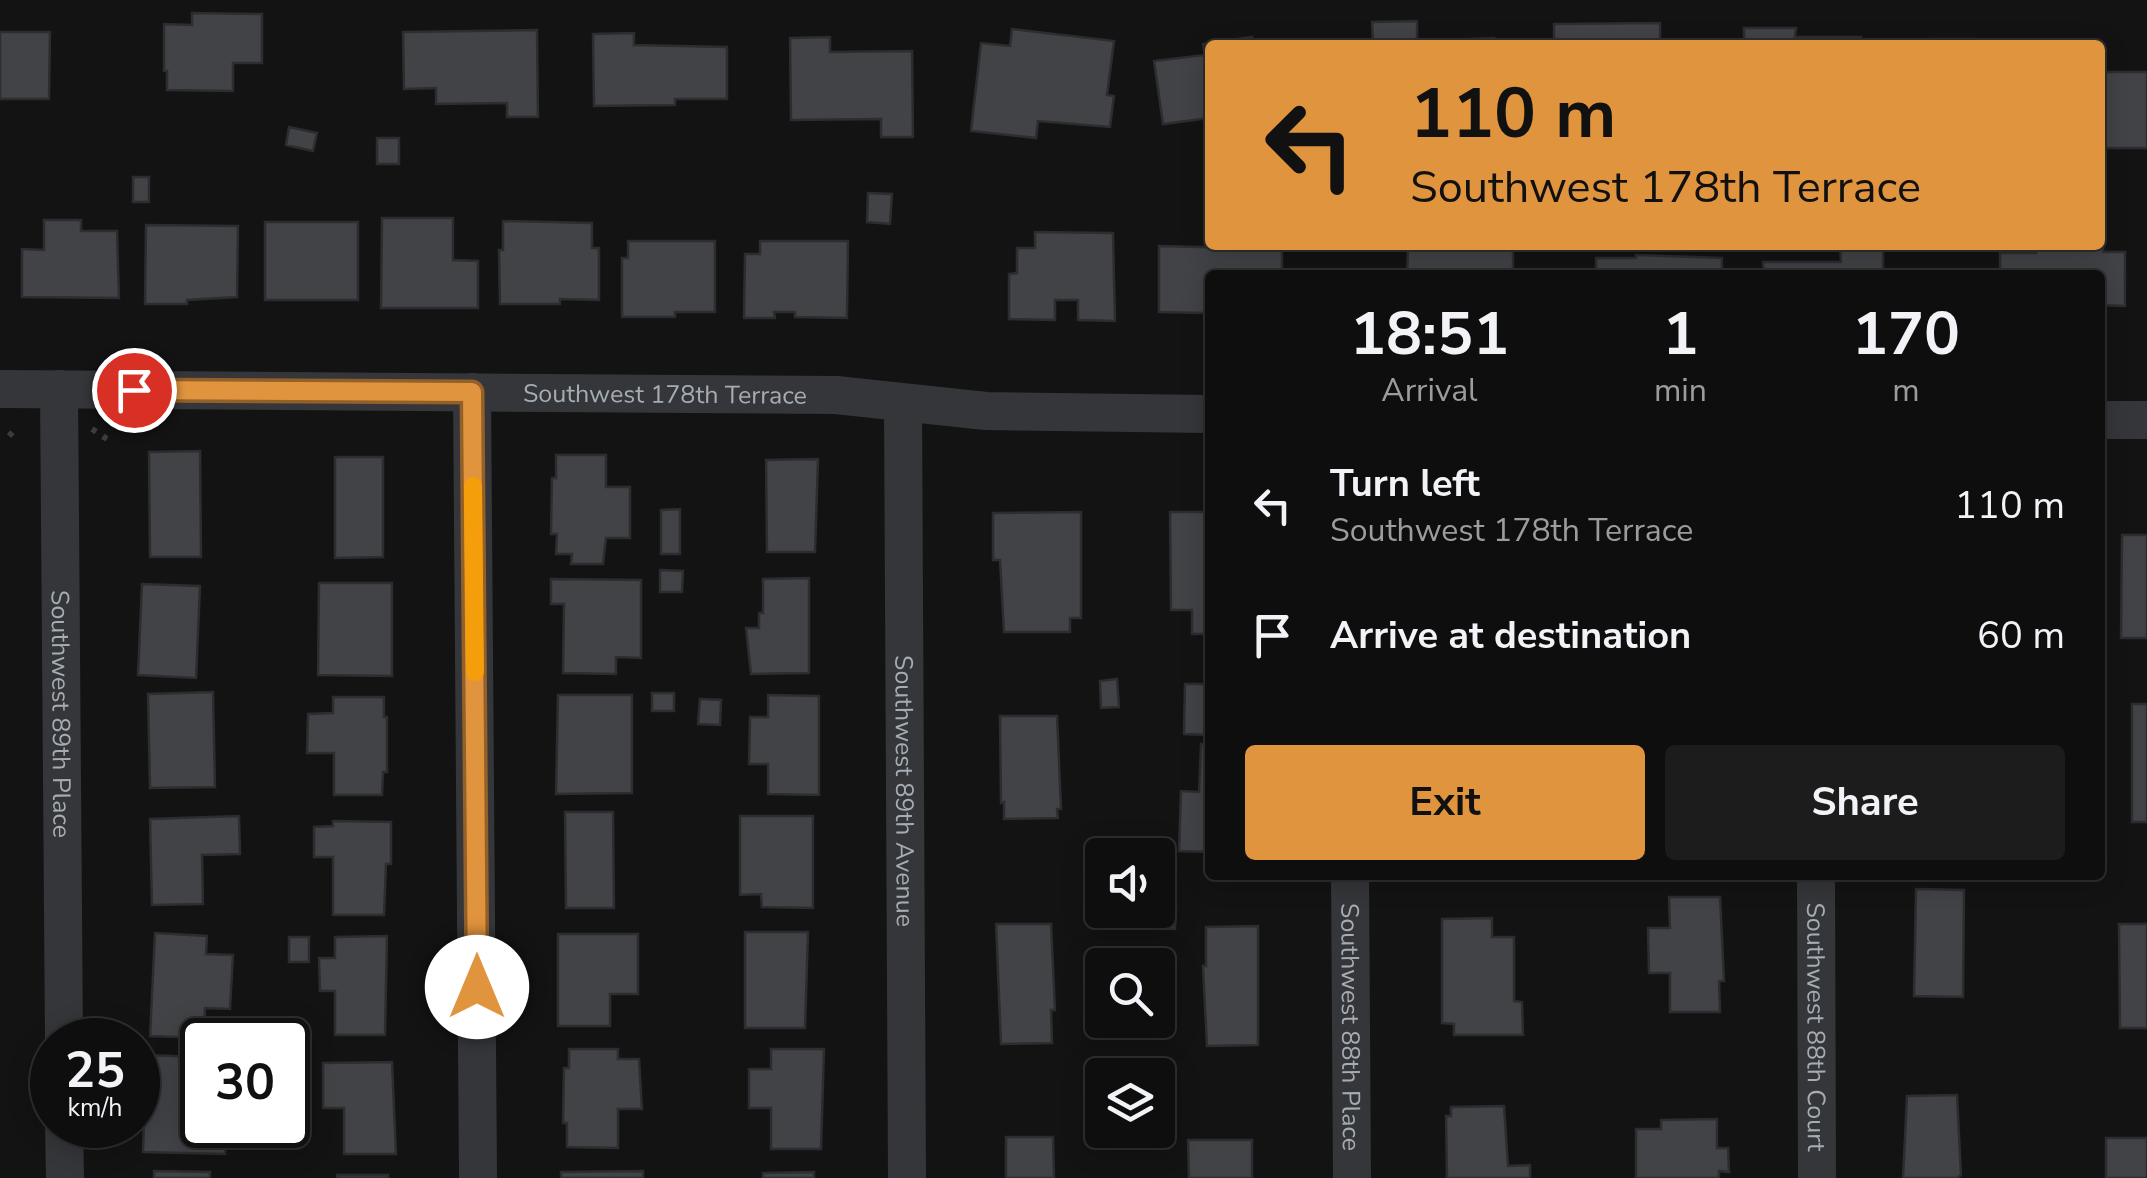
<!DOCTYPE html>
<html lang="en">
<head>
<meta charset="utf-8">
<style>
	:root { --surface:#0e0e0f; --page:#1c1c1d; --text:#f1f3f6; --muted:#9b9c9e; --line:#2e2e2f; --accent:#e1943e }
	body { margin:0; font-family:"Nunito Sans",sans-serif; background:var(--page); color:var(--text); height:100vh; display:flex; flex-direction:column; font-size:38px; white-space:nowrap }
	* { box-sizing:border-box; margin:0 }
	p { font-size:32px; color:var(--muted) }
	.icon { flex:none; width:55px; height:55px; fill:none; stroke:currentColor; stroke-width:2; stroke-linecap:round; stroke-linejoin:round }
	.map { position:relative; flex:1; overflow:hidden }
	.drawer { position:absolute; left:1205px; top:270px; width:900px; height:610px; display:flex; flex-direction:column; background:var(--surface); border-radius:10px; box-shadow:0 5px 25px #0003,0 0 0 2px var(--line) }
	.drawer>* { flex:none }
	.guide { position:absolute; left:1205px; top:40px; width:900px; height:210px; border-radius:10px; box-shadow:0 5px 25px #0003,0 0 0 2px var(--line); background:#e1943e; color:#111; overflow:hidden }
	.controls { position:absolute; left:1085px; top:838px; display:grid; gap:20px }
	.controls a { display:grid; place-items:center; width:90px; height:90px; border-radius:10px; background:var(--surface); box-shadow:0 5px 25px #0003,0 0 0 2px var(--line); font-size:50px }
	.speed { position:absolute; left:30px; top:1018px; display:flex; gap:20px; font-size:50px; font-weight:700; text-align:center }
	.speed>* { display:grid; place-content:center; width:130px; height:130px; border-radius:50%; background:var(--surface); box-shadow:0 5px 25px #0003,0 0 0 2px var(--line); line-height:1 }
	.speed small { font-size:25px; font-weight:400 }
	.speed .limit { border:5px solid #111; border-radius:15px; background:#fff; color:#111 }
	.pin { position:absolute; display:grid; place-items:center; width:85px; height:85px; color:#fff; margin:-42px; border:5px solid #fff; border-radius:50%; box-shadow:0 2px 10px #0007 }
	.me { position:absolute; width:110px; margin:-55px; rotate:0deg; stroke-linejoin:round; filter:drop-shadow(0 0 8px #0008) }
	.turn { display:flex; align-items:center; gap:35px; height:210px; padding:0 40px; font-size:45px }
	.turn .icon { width:130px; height:130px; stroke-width:2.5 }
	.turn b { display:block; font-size:70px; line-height:85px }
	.eta { display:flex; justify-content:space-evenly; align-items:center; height:170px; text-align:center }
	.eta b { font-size:60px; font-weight:700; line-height:70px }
	.button { display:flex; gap:20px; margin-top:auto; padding:20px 40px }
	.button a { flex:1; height:115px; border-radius:10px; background:var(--accent); color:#111; font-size:40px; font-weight:700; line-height:115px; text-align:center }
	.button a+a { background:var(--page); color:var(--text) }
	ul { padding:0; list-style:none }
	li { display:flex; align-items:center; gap:30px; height:130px; padding:0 40px }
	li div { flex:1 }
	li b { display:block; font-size:38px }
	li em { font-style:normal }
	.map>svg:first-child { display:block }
	.building { fill:#424347; stroke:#2d2d30; stroke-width:2.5 }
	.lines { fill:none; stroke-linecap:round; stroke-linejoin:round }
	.path { stroke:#3a3d40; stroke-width:6; stroke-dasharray:5 8; stroke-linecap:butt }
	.street { stroke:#343639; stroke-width:38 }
	.route-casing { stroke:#926028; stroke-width:25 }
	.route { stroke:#e1943e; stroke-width:18 }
	.slow { stroke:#f59e0b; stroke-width:18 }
	.labels { text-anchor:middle; stroke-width:10; stroke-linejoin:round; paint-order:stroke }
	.street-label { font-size:25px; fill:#a6acb4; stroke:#0e0e0f }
</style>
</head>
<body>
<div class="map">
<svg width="2147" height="1178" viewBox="0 0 2147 1178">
	<rect width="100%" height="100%" fill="#131314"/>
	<!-- building -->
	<path class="building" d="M192,13l70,1v49h-29v28l-66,-1v-19h-3v-47l28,1z
		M1417,21v24h-44l-1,-23z
		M1660,23v22h-106v-21z
		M1744,28h52l-1,9h66v8h-117z
		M1012,29l102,12 -7,54 7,1 -4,31 -72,-6 -2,17 -65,-7 10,-88 29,3z
		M537,30l1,87h-31v-14l-71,1v-16l-32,1 -1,-57z
		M0,32h50l-1,67h-49z
		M634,33v12l93,2v52h-52v6l-81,1 -1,-72z
		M830,37v15l82,-1 1,86h-32v-18l-90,1 -1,-82z
		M1252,37l1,8h-43v73l-47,6 -9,-63 51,-6 -2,-11z
		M1494,38v7h-48v-5z
		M1931,39h45v6h-45z
		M2103,72h44v76h-44z
		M289,127l28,6 -4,18 -27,-6z
		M377,138h22v26h-22z
		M133,177h16v25h-16z
		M868,193l24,1 -2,30 -23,-2z
		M382,218h71v42l25,1v47h-97z
		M44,220h37v11h36l2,67 -97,-1v-48l22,1z
		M503,221l89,2v25h7v52l-39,-1v5h-60l-1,-54h4z
		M265,222h93v78h-93z
		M146,225l92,1 -1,71 -50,3v4h-42z
		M1035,232l78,1 2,88 -37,-1v-20h-23v20l-46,-1v-45l8,-1v-25h18z
		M2100,235h3v17h22v54l-25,-1v-30h-100v-22h36v-8h64z
		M628,241h87v71h-40v5h-53v-59h6z
		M760,241h88l-1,77 -52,-1v-5h-21l1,6h-31l1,-64h15z
		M1840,245h43v30h-119l-1,-13h78z
		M1159,246l123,3v26h-72v28h-6l1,10 -46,-1z
		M1408,249l105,1v25h-119l13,-1z
		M1636,255l86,3v17h-126v-17h40z
		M200,451l1,106h-51l-1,-105z
		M556,455h50v32h24v51h-24l-3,26h-32l1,-10h-16l1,-20h-6l1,-56h4z
		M335,457h48v100l-48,1z
		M818,459l-3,93h-48l-1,-92z
		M680,509v45h-19v-44z
		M1081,512v106h-11v14h-66l-4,-72h-7v-47z
		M1170,512h40v122h-18v-24h-21z
		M2122,535h25v103h-26z
		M660,570l23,1 -1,21h-22z
		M809,578v95l-58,1 -5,-46h13v-15h4v-34z
		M551,579l90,1v78l-25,-1v17l-53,-1 1,-69h-13z
		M319,583h73v93l-74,-1z
		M142,584l58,2 -4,92 -58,-3z
		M1117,679l2,28 -18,1 -1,-27z
		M1185,684h25v168l-31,-1 2,-60 18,1 2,-48 7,1v-10l-24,-1z
		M213,692l2,95 -65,1 -2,-94z
		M652,693h22v18h-22z
		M558,695h74v98l-76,1z
		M768,695l51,1v99l-51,-1v-30h-19l1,-47h18z
		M333,697h51v20h3v55h-4l-1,23h-48v-42h-27l1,-39 25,-1z
		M700,699l21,1 -1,25 -22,-1z
		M2132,704h15v118h-15z
		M1000,716h57l4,93h-4l1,9 -54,1v-17l-3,1z
		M565,812h48l1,96h-48z
		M239,816l1,38 -38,1 1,49 -51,1 -2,-86z
		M740,816h73v92l-51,-1 -1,-13 -21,1z
		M333,821l58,1v42h-5l-2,51h-51v-58h-19v-30l19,-1z
		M1916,889l48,1 -1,107 -49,-1z
		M1669,897h51l4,84h-5l1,31h-50v-39h-21l-1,-45h22z
		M1158,906h18l-1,23 -19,-1z
		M1492,918v19h22v64l8,1 1,33h-69v-11l-12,-1v-104z
		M996,924h55l4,86h-4l1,33 -51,1z
		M2119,924h28v104h-27z
		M1258,926v119l-51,1 -4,-80h3v-39z
		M745,932h63l-3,96h-60z
		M155,933l52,3 -1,18 27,1 -3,54 -25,-1 -1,30 -54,-2z
		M558,934h80v60h-28v32h-52z
		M387,936l-2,99h-50v-44h-15l-1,-33h16v-21z
		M289,937h20v25h-20z
		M569,1049h49v10h21l3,50h-24v39l-51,-1v-24h-4l1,-55h5z
		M771,1049h53l-3,100h-50v-41h-22v-39h22z
		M146,1055l55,2 1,68h24l-1,29 -82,-2z
		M392,1062l4,92h-52v-46h-21v-45z
		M1957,1095l4,80 -4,3h-54l4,-82z
		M1504,1106l4,60 22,-1v13h-83l-1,-62h5v-9z
		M1095,1119h7v11h10l-2,18 -18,-2z
		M1717,1119v29h11l1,24 -10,-1v7h-83v-49h25v-9z
		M1006,1137h47l1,41h-48z
		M2106,1138h41v40h-41z
		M1188,1140h64v38h-63z
		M154,1171l56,1v6h-56z
		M643,1171v7h-82v-6z
		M814,1172v6h-51v-5z
		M337,1175h51v3h-51z"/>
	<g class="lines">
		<!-- path -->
		<path class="path" d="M92,429l15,10
			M9,436l9,-9"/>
		<!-- street -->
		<g class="street">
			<path id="s1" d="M0,389l836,6 150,16 224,3"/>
			<path id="s2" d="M59,389l5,651"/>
			<path d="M472,392l6,786"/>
			<path id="s3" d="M903,403l4,775"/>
			<path d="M2100,420h47"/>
			<path id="s4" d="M1350,875l2,303"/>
			<path id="s5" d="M1816,875l1,303"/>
			<path d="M64,1125l1,53"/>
		</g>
	</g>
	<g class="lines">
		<defs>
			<path id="route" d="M134,390l338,2 5,595"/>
		</defs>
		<!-- route casing -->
		<use href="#route" class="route-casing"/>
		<!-- route -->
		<use href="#route" class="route"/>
		<!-- slow -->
		<path class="slow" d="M473,486l2,186"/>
	</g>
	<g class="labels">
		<!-- street labels -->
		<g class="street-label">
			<text dy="9" stroke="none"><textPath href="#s1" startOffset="665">Southwest 178th Terrace</textPath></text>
			<text dy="9" stroke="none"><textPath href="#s2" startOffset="325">Southwest 89th Place</textPath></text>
			<text dy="9" stroke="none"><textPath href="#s3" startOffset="388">Southwest 89th Avenue</textPath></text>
			<text dy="9" stroke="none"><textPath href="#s4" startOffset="152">Southwest 88th Place</textPath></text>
			<text dy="9" stroke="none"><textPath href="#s5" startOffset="152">Southwest 88th Court</textPath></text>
		</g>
	</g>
</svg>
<div class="controls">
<a><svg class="icon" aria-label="sound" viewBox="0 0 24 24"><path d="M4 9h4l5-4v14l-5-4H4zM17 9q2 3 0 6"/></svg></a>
<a><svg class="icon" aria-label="search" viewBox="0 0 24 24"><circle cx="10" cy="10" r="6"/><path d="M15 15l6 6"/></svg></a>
<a><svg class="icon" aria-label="layers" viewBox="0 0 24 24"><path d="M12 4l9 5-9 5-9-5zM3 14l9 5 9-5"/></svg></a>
</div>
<div class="speed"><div>25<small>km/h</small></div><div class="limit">30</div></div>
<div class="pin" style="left:134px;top:390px;background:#d93025"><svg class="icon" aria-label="arrive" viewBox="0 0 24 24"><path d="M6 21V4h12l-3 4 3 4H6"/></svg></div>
<svg class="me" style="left:477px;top:987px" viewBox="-20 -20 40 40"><circle r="19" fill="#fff"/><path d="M0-13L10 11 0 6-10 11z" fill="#e1943e"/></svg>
<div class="guide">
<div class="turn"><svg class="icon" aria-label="left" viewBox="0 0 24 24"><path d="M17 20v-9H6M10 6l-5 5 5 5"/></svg><div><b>110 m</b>Southwest 178th Terrace</div></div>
</div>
<section class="drawer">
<div class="eta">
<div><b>18:51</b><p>Arrival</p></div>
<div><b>1</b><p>min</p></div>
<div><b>170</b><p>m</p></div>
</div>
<ul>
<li><svg class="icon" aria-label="left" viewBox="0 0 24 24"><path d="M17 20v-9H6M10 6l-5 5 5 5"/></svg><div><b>Turn left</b><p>Southwest 178th Terrace</p></div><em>110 m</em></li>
<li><svg class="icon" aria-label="arrive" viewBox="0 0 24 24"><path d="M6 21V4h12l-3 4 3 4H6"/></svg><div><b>Arrive at destination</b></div><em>60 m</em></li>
</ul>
<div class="button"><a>Exit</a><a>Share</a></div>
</section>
</div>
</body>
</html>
